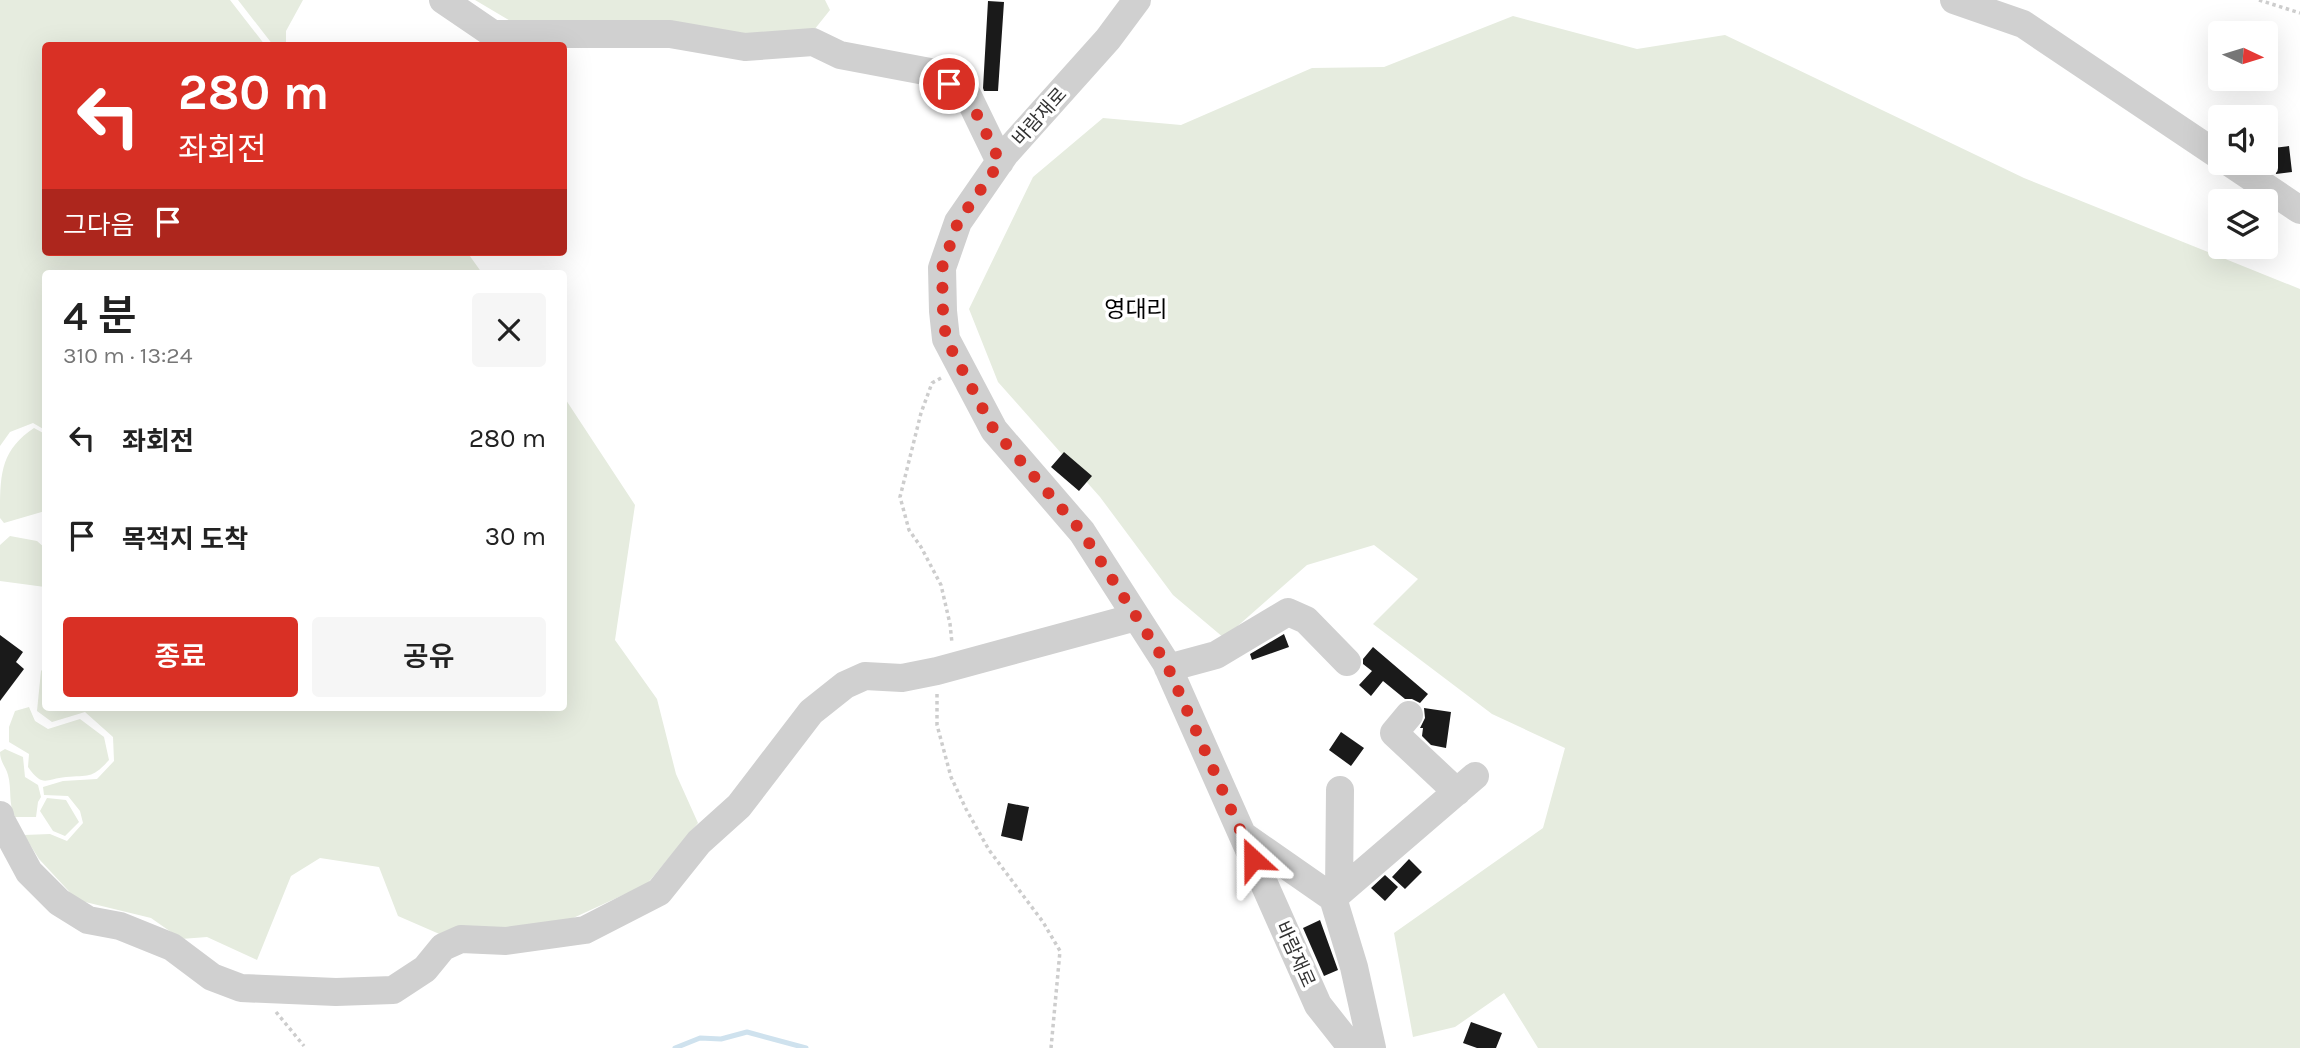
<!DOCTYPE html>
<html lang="ko">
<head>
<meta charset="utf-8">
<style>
	:root { --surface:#fff; --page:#f6f6f6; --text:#222; --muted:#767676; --accent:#d93025 }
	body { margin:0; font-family:Karla,"Noto Sans KR",sans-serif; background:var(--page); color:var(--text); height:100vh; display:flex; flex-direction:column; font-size:26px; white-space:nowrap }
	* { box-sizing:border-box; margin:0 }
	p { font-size:23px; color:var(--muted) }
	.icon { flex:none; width:38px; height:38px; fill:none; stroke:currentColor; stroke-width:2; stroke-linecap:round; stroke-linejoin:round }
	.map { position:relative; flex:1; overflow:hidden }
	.sheet { position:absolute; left:42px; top:270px; width:525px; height:441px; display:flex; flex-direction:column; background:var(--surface); border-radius:7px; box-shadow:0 7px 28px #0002 }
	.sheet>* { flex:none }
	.guide { position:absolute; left:42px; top:42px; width:525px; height:214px; border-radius:7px; box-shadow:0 7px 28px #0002; background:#d93025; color:#fff; overflow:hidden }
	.needle { width:46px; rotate:94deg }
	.fabs { position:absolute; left:2208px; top:21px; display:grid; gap:14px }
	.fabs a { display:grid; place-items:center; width:70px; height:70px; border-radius:7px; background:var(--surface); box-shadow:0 7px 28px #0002; font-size:35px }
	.pin { position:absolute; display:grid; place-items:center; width:60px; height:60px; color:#fff; margin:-30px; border:4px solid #fff; border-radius:50%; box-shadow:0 2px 7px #0007 }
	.me { position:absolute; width:77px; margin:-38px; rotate:336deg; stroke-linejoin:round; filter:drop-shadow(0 0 5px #0008) }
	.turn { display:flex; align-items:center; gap:24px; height:147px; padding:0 21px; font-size:32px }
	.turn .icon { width:91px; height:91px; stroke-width:2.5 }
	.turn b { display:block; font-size:49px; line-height:60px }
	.then { display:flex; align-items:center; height:66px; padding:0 21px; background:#0003; gap:14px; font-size:26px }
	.round { display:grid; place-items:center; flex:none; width:74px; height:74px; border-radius:7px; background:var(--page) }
	.headline { display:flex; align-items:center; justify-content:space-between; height:119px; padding:0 21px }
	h1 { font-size:42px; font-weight:600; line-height:52px }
	.primary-button { display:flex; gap:14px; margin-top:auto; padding:14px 21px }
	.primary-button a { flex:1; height:80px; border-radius:7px; background:var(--accent); color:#fff; font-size:28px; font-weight:600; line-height:80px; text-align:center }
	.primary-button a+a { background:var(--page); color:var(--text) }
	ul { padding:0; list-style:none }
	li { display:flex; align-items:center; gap:21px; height:98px; padding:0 21px }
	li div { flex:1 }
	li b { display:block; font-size:26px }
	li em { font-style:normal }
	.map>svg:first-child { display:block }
	.green { fill:#e6ecdf }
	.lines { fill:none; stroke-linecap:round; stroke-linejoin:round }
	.stream { stroke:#cfe2ee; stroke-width:5 }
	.building { fill:#1a1a1a }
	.path { stroke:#cdcdcd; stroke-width:3.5; stroke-dasharray:3.5 3.5; stroke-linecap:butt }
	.minor { stroke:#d0d0d0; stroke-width:28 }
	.route { stroke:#d93025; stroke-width:12; stroke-dasharray:0 21.6 }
	.labels { text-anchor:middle; stroke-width:7; stroke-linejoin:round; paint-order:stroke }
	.street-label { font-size:19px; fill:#333; stroke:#fff }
	.quarter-label { font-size:23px; fill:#000; stroke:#fff }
</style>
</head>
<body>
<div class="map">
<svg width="2300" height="1048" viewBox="0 0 2300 1048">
	<rect width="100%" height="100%" fill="#fff"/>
	<!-- green -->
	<path class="green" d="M0,0h230l35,45 -219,1v206h421l15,21h-436l-1,157 -12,-7 -23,9 -10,14z
		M238,0h65l-17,31v14h-13z
		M475,0h350l5,10 -16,20 -73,7 -222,-11z
		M1513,16l124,33 88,-14 299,143 276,111v759h-762l-34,-55 -49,34 -42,10 -19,-104 149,-105 22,-80 -73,-34 -119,-90 45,-45 -44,-34 -67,20 -83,73 -51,-43 -73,-98 -102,-115 -29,-73 64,-132 70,-59 78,7 131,-57 72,-1z
		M564,397l71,108 -20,135 42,59 19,75 22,49 -51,61 -76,35 -127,17 -46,-20 -19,-49 -59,-9 -29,18 -34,84 -50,-23 -26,2 -30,-21 -74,-18 -38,-41 -15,-24 26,-1 17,7 16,-18 -3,-12 -12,-15 -24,-1 -1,-8 20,-6 34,-2 17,-18 -1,-24 -28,-25 -33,10 -15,-11 4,-40 4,-4 1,40h518z
		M34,428l11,6v77l-41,12 -4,-5c0,-44 0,-67 34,-90z
		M10,536l27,5 8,7v39l-45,-6v-36z
		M29,707l6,14 13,8 32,-10 24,18 5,23c-17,19 -20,15 -43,17 -21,2 -23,11 -38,-10l1,-13 -20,-12v-15l6,-16z
		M5,749l18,8 2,20 13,8 3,12 -3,5 -2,15h-21c-7,-13 -3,-28 -7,-42 -2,-8 -8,-13 -8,-23z
		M47,798l19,2 13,22 -14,14 -12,-5 -13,-20z"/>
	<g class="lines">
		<!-- stream -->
		<path class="stream" d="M675,1048l25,-10 21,1 26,-7 59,16"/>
	</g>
	<!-- building -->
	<path class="building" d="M988,1l16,1 -6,89h-14l-1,-3z
		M2289,146l3,26 -16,2 -3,-26z
		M1064,452l28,24 -13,15 -28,-24z
		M1284,634l5,13 -37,13 -2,-6z
		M0,635l23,17 -7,10 8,7 -24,32z
		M1373,647l55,47 -8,9 -8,-4h-7l-22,-18 -12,15 -12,-11 13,-14 -9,-7v-5z
		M1424,708l27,4 -5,36 -15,-3 -9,-9 1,-8h-3l5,-10z
		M1341,732l23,16 -13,18 -22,-16z
		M1008,803l21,4 -7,34 -21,-5z
		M1409,859l13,13 -17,17 -13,-12z
		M1385,875l13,12 -13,14 -14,-13z
		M1320,920l18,50 -14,6 -21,-48z
		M1471,1022l31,11 -6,15h-19l-14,-5z"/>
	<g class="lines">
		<!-- path -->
		<path class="path" d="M2259,0l41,13
			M941,378l-9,5 -11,30 -21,84 9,33 12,17 20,38 9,39 2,19
			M937,694v31l14,52 15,32 23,41 54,72 17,29 -9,97
			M276,1012l28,34"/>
		<!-- minor -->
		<path class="minor" d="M443,0l50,34h177l75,13 68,-5 27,13 90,17 38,24 32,66
			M1137,0l-29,39 -103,115 -47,68 -16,46 1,43 3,28 48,91 88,102 84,131 152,342 34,43
			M1954,0l69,24 198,133
			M2230,163l70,47
			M1168,668l48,-13 72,-43 18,8 41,42
			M1409,715l-15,18 63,59
			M0,815l1,5 28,52 30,30 29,18 32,6 52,21 40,30 29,11 95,4 57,-2 32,-21 18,-22 18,-8 45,2 79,-11 74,-38 40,-50 40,-36 72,-94 34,-27 20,-9 37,2 35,-7 199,-54
			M1244,836l89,62 21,69 18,81
			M1339,893l1,-103
			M1333,898l142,-122"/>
	</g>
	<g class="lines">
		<!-- route -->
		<path class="route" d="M949,84l19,12 32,66 -42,60 -16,46 1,44 3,27 48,91 88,102 84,131 87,196"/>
	</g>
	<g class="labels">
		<!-- street labels -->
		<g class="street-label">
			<text transform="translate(1039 116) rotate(-48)" y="7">바람재로</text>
			<text transform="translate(1296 954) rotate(66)" y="7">바람재로</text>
		</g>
		<!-- quarter labels -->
		<g class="quarter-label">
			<text x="1136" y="317">영대리</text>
		</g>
	</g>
</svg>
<div class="fabs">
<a><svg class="needle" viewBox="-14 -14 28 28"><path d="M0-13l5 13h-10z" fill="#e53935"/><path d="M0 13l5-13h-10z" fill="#767676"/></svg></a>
<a><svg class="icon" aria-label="sound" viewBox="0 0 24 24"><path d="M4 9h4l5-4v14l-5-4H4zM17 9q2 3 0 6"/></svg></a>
<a><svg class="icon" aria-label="layers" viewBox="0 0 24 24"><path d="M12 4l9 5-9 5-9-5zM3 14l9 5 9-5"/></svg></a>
</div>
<div class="pin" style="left:949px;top:84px;background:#d93025"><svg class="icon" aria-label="arrive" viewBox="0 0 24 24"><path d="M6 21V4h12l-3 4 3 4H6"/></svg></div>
<svg class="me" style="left:1253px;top:859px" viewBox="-20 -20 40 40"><path d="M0-17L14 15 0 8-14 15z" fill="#d93025" stroke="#fff" stroke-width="4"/></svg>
<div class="guide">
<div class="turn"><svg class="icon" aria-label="left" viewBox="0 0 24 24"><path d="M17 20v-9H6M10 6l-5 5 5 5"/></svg><div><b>280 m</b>좌회전</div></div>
<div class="then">그다음<svg class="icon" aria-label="arrive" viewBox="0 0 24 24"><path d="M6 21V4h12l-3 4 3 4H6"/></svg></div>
</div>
<section class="sheet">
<div class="headline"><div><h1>4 분</h1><p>310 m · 13:24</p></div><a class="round"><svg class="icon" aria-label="close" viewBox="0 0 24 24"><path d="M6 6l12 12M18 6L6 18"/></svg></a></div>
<ul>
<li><svg class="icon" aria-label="left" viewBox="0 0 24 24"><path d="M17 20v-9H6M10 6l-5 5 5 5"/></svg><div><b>좌회전</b></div><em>280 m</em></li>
<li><svg class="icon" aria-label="arrive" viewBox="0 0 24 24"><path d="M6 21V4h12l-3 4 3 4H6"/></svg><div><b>목적지 도착</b></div><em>30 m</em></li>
</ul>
<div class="primary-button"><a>종료</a><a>공유</a></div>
</section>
</div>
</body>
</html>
